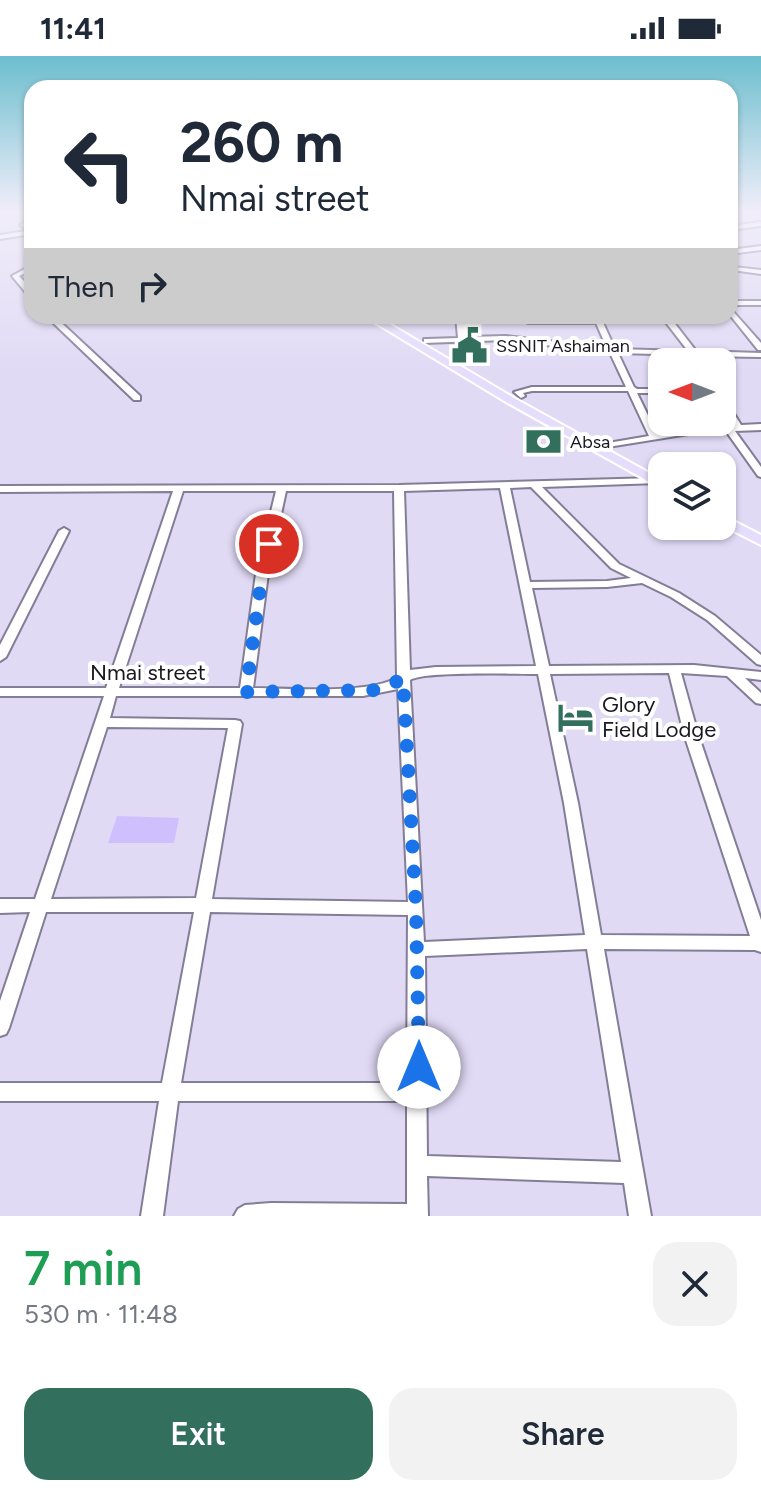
<!DOCTYPE html>
<html lang="en">
<head>
<meta charset="utf-8">
<style>
	:root { --surface:#fff; --page:#f2f2f3; --text:#1f2937; --muted:#747a83; --accent:#32705d }
	body { margin:0; font-family:Figtree,sans-serif; background:var(--page); color:var(--text); height:100vh; display:flex; flex-direction:column; font-size:30px; white-space:nowrap }
	* { box-sizing:border-box; margin:0 }
	p { font-size:26px; color:var(--muted) }
	.icon { flex:none; width:44px; height:44px; fill:none; stroke:currentColor; stroke-width:2; stroke-linecap:round; stroke-linejoin:round }
	.map { position:relative; height:1160px; overflow:hidden }
	.sheet { display:flex; flex-direction:column; background:var(--surface); flex:1 }
	.sheet>* { flex:none }
	.hud { position:absolute; left:24px; top:24px; width:714px; height:244px; border-radius:24px; box-shadow:0 2px 6px #0004; background:#fff; color:var(--text); overflow:hidden }
	.needle { width:52px; rotate:270deg }
	.controls { position:absolute; left:648px; top:292px; display:grid; gap:16px }
	.controls a { display:grid; place-items:center; width:88px; height:88px; border-radius:16px; background:var(--surface); box-shadow:0 2px 6px #0004; font-size:40px }
	.pin { position:absolute; display:grid; place-items:center; width:68px; height:68px; color:#fff; margin:-34px; border:4px solid #fff; border-radius:50%; box-shadow:0 2px 8px #0007 }
	.me { position:absolute; width:88px; margin:-44px; rotate:0deg; stroke-linejoin:round; filter:drop-shadow(0 0 6px #0008) }
	.turn { display:flex; align-items:center; gap:28px; height:168px; padding:0 24px; font-size:36px }
	.turn .icon { width:104px; height:104px; stroke-width:2.5 }
	.turn b { display:block; font-size:56px; line-height:68px }
	.then { display:flex; align-items:center; height:76px; padding:0 24px; background:#0003; gap:16px; font-size:30px }
	.round { display:grid; place-items:center; flex:none; width:84px; height:84px; border-radius:24px; background:var(--page) }
	.overview { display:flex; align-items:center; justify-content:space-between; height:136px; padding:0 24px }
	h1 { font-size:48px; font-weight:600; line-height:60px; color:#1e9e55 }
	.primary-button { display:flex; gap:16px; margin-top:auto; padding:16px 24px }
	.primary-button a { flex:1; height:92px; border-radius:24px; background:var(--accent); color:#fff; font-size:32px; font-weight:600; line-height:92px; text-align:center }
	.primary-button a+a { background:var(--page); color:var(--text) }
	.status { display:flex; justify-content:space-between; align-items:center; height:56px; padding:0 40px; background:var(--surface); direction:ltr }
	.status svg { height:22px; fill:currentColor }
	.map>svg:first-child { display:block }
	.green { fill:#d0bffd }
	.lines { fill:none; stroke-linecap:round; stroke-linejoin:round }
	.minor-casing { stroke:#837d96; stroke-width:4 }
	.major-casing { stroke:#fff; stroke-width:4 }
	.minor { fill:#fff; fill-rule:evenodd }
	.major { fill:#e5ddfb; fill-rule:evenodd }
	.route { stroke:#1a73e8; stroke-width:14; stroke-dasharray:0 25.2 }
	.labels { text-anchor:middle; stroke-width:8; stroke-linejoin:round; paint-order:stroke }
	.far-poi-label { font-size:18px; fill:#191720; stroke:#fff; text-anchor:start }
	.street-label { font-size:22px; fill:#191720; stroke:#fff }
	.poi-label { font-size:22px; fill:#191720; stroke:#fff; text-anchor:start }
</style>
</head>
<body>
<div class="status"><b>11:41</b><svg viewBox="0 0 49 12"><path d="M0 12V9h3v3zM5 12V6h3v6zM10 12V3h3v9zM15 12V0h3v12zM26 1h20v11H26zM47 4h2v5h-2z"/></svg></div>
<div class="map">
<svg width="761" height="1160" viewBox="0 0 761 1160">
	<rect width="100%" height="100%" fill="#e0daf5"/>
	<!-- green -->
	<path class="green" d="M117,760l62,2 -5,25h-66z"/>
	<g class="lines">
		<defs>
			<path id="minor" d="M32,163v4l-9,4 -3,-2z
				M761,166v4l-31,4v-4z
				M32,174v4l-32,5v-4z
				M761,190v4l-31,4v-4z
				M32,209v5l-13,6 13,13v11l-20,-24z
				M734,211l27,3v4l-29,-4v-2z
				M730,245h31v4h-31z
				M730,252l31,35v7h-3l-28,-35z
				M46,260h8l86,80v4h-6z
				M456,260h8l2,21 40,-1 101,12 -11,-25h-68l-4,-2 4,-2h66l-2,-3h8l15,33 73,2 -27,-35h8l27,35 65,2v4l-62,-1 2,2 -4,2 -6,-5 -73,-2 16,34 3,2h25v4h-25l20,41 38,-7 38,-1 -11,-18v-10l3,1 16,26 20,-1v6l-26,1 26,36v10l-3,-1 -32,-45 -31,2 -87,14v-4l41,-7 -21,-45h-96l-9,2 2,3 -4,2 -7,-6 18,-5h94l-16,-34 -104,-13 -82,3v-4h3l31,-1z
				M656,422l5,3 -2,2 -117,4 77,77 60,29 36,23 46,39v10l-4,-1 -50,-44 -36,-23 -29,-14 -35,4 -75,1 17,78 145,-1 67,7v8l-16,-2 16,15v11l-5,-1 -29,-27 -46,-3 17,61 63,186v32l-6,-2 -151,-1 47,267h-22l-5,-33 -197,-7 1,40h-194l4,-7 7,-4 26,-2 136,1v-103h-229l-15,115h-22l18,-115h-159v-18h162l32,-171h-148l-37,116 -3,6 -6,2v-35l30,-89 -30,1v-14h35l69,-203h-104v-8h106l67,-197 -173,1v-6l399,-1zM531,431l80,81 20,10 -24,3 -77,1 -20,-94zM500,432l36,178 -100,1 -26,3 -6,-179zM183,435h93l-20,83 -16,114h-121zM286,435h108l3,186c-25,18 -111,11 -144,11l15,-114zM669,617l15,61 66,202 -149,-1 -23,-132 -28,-129zM538,618l26,129 21,132 -161,7 -14,-262c14,-9 105,-6 128,-6zM398,633l10,213 -196,-3 30,-175 -2,-3 -5,-1 -125,-2 6,-22h247zM107,671l121,1 -32,170 -145,1zM210,856l198,3 -1,168h-226zM587,893l34,213 -194,-6 -2,-200z
				M64,472l5,3 -63,126 -6,4v-16l59,-114z"/>
			<path id="major" d="M364,260h12l138,82 148,82v9l-156,-87z
				M722,459l39,20v10l-39,-20z"/>
		</defs>
		<!-- minor casing -->
		<use href="#minor" class="minor-casing"/>
		<!-- major casing -->
		<use href="#major" class="major-casing"/>
		<!-- minor -->
		<use href="#minor" class="minor"/>
		<!-- major -->
		<use href="#major" class="major"/>
	</g>
	<!-- sky -->
	<linearGradient id="sky" x2="0" y2="1"><stop stop-color="#6cbece"/><stop offset="0.49" stop-color="#f1eefa"/><stop offset="1" stop-color="#f1eefa" stop-opacity="0"/></linearGradient>
	<rect width="761" height="318" fill="url(#sky)"/>
	<g class="lines">
		<!-- route -->
		<path class="route" d="M269,488l-7,30 -16,118 136,-2 21,-12 13,231 3,158"/>
	</g>
	<!-- icons -->
	<defs>
		<symbol id="civic-bare" viewBox="-9 -9 18 18"><path d="M-.6-6.5H3V-4.5H.6V-3L4-1V1h2V6H-6V1h2V-1L-.6-3ZM-1.2 2.5V6h2.4V2.5Z" fill="#32705d" stroke="#fff" stroke-width="2.5" paint-order="stroke"/></symbol>
		<symbol id="bank-bare" viewBox="-9 -9 18 18"><path d="M-6-4H6V4H-6ZM0-2.3a2.3 2.3 0 1 0 0 4.6a2.3 2.3 0 1 0 0-4.6Z" fill="#32705d" stroke="#fff" stroke-width="2.5" paint-order="stroke"/></symbol>
		<symbol id="hotel-bare" viewBox="-9 -9 18 18"><path d="M-6-4.5h1.5V1H6V5H4.5V3h-9V5H-6ZM-4 0a1.8 1.8 0 1 1 3.6 0ZM.5 0V-2.5h3Q6-2.5 6 0Z" fill="#32705d" stroke="#fff" stroke-width="2.5" paint-order="stroke"/></symbol>
	</defs>
	<g fill-rule="evenodd">
		<use href="#civic-bare" x="444" y="264" width="51" height="51"/>
		<use href="#bank-bare" x="518" y="360" width="51" height="51"/>
		<use href="#hotel-bare" x="550" y="636" width="51" height="51"/>
	</g>
	<g class="labels">
		<!-- far-poi labels -->
		<g class="far-poi-label">
			<text x="496" y="296">SSNIT Ashaiman</text>
			<text x="570" y="392">Absa</text>
		</g>
		<!-- street labels -->
		<g class="street-label">
			<text x="148" y="624">Nmai street</text>
		</g>
		<!-- poi labels -->
		<g class="poi-label">
			<text x="602" y="656">Glory<tspan x="602" dy="25">Field Lodge</tspan></text>
		</g>
	</g>
</svg>
<div class="controls">
<a><svg class="needle" viewBox="-14 -14 28 28"><path d="M0-13l5 13h-10z" fill="#e53935"/><path d="M0 13l5-13h-10z" fill="#747a83"/></svg></a>
<a><svg class="icon" aria-label="layers" viewBox="0 0 24 24"><path d="M12 4l9 5-9 5-9-5zM3 14l9 5 9-5"/></svg></a>
</div>
<div class="pin" style="left:269px;top:488px;background:#d93025"><svg class="icon" aria-label="arrive" viewBox="0 0 24 24"><path d="M6 21V4h12l-3 4 3 4H6"/></svg></div>
<svg class="me" style="left:419px;top:1011px" viewBox="-20 -20 40 40"><circle r="19" fill="#fff"/><path d="M0-13L10 11 0 6-10 11z" fill="#1a73e8"/></svg>
<div class="hud">
<div class="turn"><svg class="icon" aria-label="left" viewBox="0 0 24 24"><path d="M17 20v-9H6M10 6l-5 5 5 5"/></svg><div><b>260 m</b>Nmai street</div></div>
<div class="then">Then<svg class="icon" aria-label="right" viewBox="0 0 24 24"><path d="M7 20v-9h11M14 6l5 5-5 5"/></svg></div>
</div>
</div>
<section class="sheet">
<div class="overview"><div><h1>7 min</h1><p>530 m · 11:48</p></div><a class="round"><svg class="icon" aria-label="close" viewBox="0 0 24 24"><path d="M6 6l12 12M18 6L6 18"/></svg></a></div>
<div class="primary-button"><a>Exit</a><a>Share</a></div>
</section>
</body>
</html>
